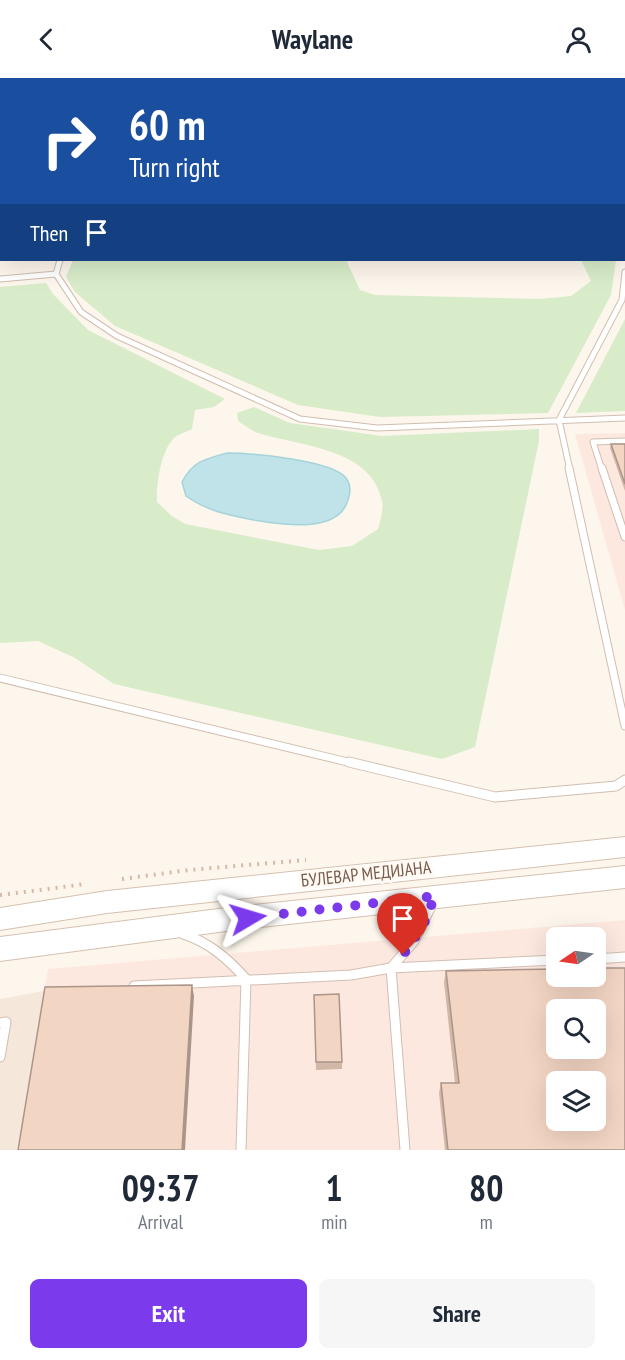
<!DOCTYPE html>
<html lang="en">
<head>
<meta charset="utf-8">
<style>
	:root { --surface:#fff; --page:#f6f6f7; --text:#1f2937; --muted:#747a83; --accent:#7c3aed }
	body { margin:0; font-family:"PT Sans Narrow",sans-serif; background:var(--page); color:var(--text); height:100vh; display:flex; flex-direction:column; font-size:22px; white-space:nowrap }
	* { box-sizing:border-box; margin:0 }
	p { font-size:20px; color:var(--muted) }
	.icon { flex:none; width:33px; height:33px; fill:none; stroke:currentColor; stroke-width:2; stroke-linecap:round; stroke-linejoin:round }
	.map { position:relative; height:1072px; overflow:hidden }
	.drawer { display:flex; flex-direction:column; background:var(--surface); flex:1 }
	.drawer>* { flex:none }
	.hud { position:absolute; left:0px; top:0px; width:626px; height:183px; box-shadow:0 6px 24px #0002; background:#1a4fa0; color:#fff; overflow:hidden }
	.needle { width:39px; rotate:257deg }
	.buttons { position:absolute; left:546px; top:849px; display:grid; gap:12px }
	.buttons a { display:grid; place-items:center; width:60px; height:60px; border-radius:9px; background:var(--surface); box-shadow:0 6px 24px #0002; font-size:30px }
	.pin { position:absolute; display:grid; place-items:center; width:51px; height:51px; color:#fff; margin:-62px -26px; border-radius:50% 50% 50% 0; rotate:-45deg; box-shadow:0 0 6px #0007 }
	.pin .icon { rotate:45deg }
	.me { position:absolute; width:66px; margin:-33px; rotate:83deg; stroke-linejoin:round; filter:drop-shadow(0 0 4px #0008) }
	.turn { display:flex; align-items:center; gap:21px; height:126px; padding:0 30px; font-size:27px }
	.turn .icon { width:78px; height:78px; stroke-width:2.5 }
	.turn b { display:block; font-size:42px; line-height:51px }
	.then { display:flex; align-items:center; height:57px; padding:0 30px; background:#0003; gap:12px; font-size:22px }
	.eta { display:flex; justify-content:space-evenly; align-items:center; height:102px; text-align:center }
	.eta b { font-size:36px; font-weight:800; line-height:42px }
	.button { display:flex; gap:12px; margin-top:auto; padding:12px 30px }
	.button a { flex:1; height:69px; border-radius:9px; background:var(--accent); color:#fff; font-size:24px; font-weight:800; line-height:69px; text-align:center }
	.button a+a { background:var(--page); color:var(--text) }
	header { display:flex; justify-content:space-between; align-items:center; height:78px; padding:0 30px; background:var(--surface); font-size:27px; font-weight:800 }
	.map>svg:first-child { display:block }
	.residential { fill:#f5e8da }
	.commercial { fill:#fde8e0; fill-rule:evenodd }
	.green { fill:#d8ecc9 }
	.water { fill:#bfe3e8; stroke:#a5d3da; stroke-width:1.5 }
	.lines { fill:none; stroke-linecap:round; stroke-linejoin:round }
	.service-far2-casing { stroke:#d1beb0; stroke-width:7 }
	.service-far1-casing { stroke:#d1beb0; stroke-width:9 }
	.service-casing { stroke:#d1beb0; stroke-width:11 }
	.secondary-casing { stroke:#d6c0b0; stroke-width:2 }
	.path { stroke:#d9b8a5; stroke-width:4; stroke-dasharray:2 6; stroke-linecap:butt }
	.service-far2 { stroke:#fff; stroke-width:5 }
	.service-far1 { stroke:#fff; stroke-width:7 }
	.service { stroke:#fff; stroke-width:9 }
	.secondary { fill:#fff; fill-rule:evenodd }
	.wall { fill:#d1b7a8 }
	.shaded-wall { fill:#aa9588 }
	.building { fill:#f3d5c3; stroke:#aa9588; stroke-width:1.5; fill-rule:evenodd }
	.route { stroke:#7c3aed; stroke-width:10; stroke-dasharray:0 18 }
	.labels { text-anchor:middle; stroke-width:6; stroke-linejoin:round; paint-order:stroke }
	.near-street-label { font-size:18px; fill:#7a5c4d; stroke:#fffaf3 }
</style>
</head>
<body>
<header><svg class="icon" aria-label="back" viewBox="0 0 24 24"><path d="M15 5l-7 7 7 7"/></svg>Waylane<svg class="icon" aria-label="person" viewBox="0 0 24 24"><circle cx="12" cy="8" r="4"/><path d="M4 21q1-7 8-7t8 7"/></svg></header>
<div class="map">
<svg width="625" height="1072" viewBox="0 0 625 1072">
	<rect width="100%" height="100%" fill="#fdf6ec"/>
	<!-- residential -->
	<path class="residential" d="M44,913l-27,159h-17v-151z"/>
	<!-- commercial -->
	<path class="commercial" d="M625,355v177l-50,-176z
		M625,842v230h-608l31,-181zM556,860h40v38h-40zM556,932h40v38h-40zM556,1004h40v38h-40z"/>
	<!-- green -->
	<path class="green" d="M0,0h204l6,1 -208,1 -2,89z
		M73,182h273l14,30 15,5 164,4 32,-3 20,-15 -10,-21h35l-5,35 -63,118 -168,4 -82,-12 -183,-79 -40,-34 -9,-15z
		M46,205l7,11 35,36 137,69 -11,8 -19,3 -3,19c-5,3 -14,5 -18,9 -13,13 -18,46 -17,64l15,14 13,8 134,26 33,-4 26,-17c2,-8 6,-20 4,-28 -10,-53 -83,-55 -124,-68 -7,-2 -13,-8 -20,-12l-1,-8 17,-6 36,16 92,13 157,-7v12l-64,306 -33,12 -328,-75 -39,-26 -37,-17 -38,2v-356z
		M625,241v92l-49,2z"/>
	<!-- water -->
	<path class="water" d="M227,375c24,0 105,7 119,25 5,7 5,14 2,22 -10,35 -69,24 -94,20 -26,-5 -47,-9 -68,-24l-4,-14c11,-21 23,-23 45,-29z"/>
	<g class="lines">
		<defs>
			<path id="service-far2" d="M60,182l-4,14 25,38 36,24 183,83 77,9 248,-10
				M0,201l56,-5
				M570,392l-11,-50 63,-120 3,-28
				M602,392l-9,-28 32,-1"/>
			<path id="service-far1" d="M569,390l56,258
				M602,390l23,69
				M0,600l356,86"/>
			<path id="service" d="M349,684l146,35 121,-11 9,-6
				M183,856c26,8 45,25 63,45l-5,171
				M596,881l29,-2
				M134,908l217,-11 40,-7 165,-8
				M0,945l6,-1 -6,35
				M405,1072l-14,-182 23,-27 19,-39"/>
			<path id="secondary" d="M625,759v20l-518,56 -107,17v-22l107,-17z
				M625,788v22l-391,42 -234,31v-24l234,-30z"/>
		</defs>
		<!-- service-far2 casing -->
		<use href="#service-far2" class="service-far2-casing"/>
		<!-- service-far1 casing -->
		<use href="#service-far1" class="service-far1-casing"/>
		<!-- service casing -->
		<use href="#service" class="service-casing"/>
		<!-- secondary casing -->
		<use href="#secondary" class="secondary-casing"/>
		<!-- path -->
		<path class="path" d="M122,801l67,-9 117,-10
			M0,817l86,-11"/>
		<!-- service-far2 -->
		<use href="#service-far2" class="service-far2"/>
		<!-- service-far1 -->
		<use href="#service-far1" class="service-far1"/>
		<!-- service -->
		<use href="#service" class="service"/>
		<!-- secondary -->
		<use href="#secondary" class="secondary"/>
	</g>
	<!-- wall -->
	<path class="wall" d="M611,366h14v47l-15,-43z
		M446,893l179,179h-180l-6,-57 2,-10h14l-11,-101z
		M314,917l28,67v7l-26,1z"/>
	<!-- shaded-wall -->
	<path class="shaded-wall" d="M192,907l2,11 -9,154h-3z"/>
	<!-- building -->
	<path class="building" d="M611,366h14v40z
		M596,890h29v182h-177l-7,-67h18l-13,-112 110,-2v7h40zM556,932h40v38h-40zM556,1004h40v38h-40z
		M192,907l-10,165h-164l27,-163z
		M339,916l3,68h-26l-2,-67z"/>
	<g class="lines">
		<!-- route -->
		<path class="route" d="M248,840l187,-22 -12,30 -20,29"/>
	</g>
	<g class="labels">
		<!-- near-street labels -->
		<g class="near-street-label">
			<text transform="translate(366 796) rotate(-6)" y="6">БУЛЕВАР МЕДИЈАНА</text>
		</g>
	</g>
</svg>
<div class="buttons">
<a><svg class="needle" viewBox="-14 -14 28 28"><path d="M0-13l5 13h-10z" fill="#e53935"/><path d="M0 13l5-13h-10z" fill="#747a83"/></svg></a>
<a><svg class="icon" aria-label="search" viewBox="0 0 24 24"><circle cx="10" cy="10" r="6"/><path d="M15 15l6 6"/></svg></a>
<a><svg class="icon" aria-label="layers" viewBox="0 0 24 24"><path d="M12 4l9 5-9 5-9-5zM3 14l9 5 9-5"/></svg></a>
</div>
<div class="pin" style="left:403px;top:877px;background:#d93025"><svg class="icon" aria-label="arrive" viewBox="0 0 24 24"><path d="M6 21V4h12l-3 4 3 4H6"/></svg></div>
<svg class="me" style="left:248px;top:840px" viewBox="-20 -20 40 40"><path d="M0-17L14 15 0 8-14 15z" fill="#7c3aed" stroke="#fff" stroke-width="4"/></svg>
<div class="hud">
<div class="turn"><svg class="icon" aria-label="right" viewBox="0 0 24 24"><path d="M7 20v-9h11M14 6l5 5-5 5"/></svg><div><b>60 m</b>Turn right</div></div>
<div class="then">Then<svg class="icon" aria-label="arrive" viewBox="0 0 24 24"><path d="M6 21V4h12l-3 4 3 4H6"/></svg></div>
</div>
</div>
<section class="drawer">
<div class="eta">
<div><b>09:37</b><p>Arrival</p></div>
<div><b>1</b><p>min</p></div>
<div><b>80</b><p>m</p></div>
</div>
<div class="button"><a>Exit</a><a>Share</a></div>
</section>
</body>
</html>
